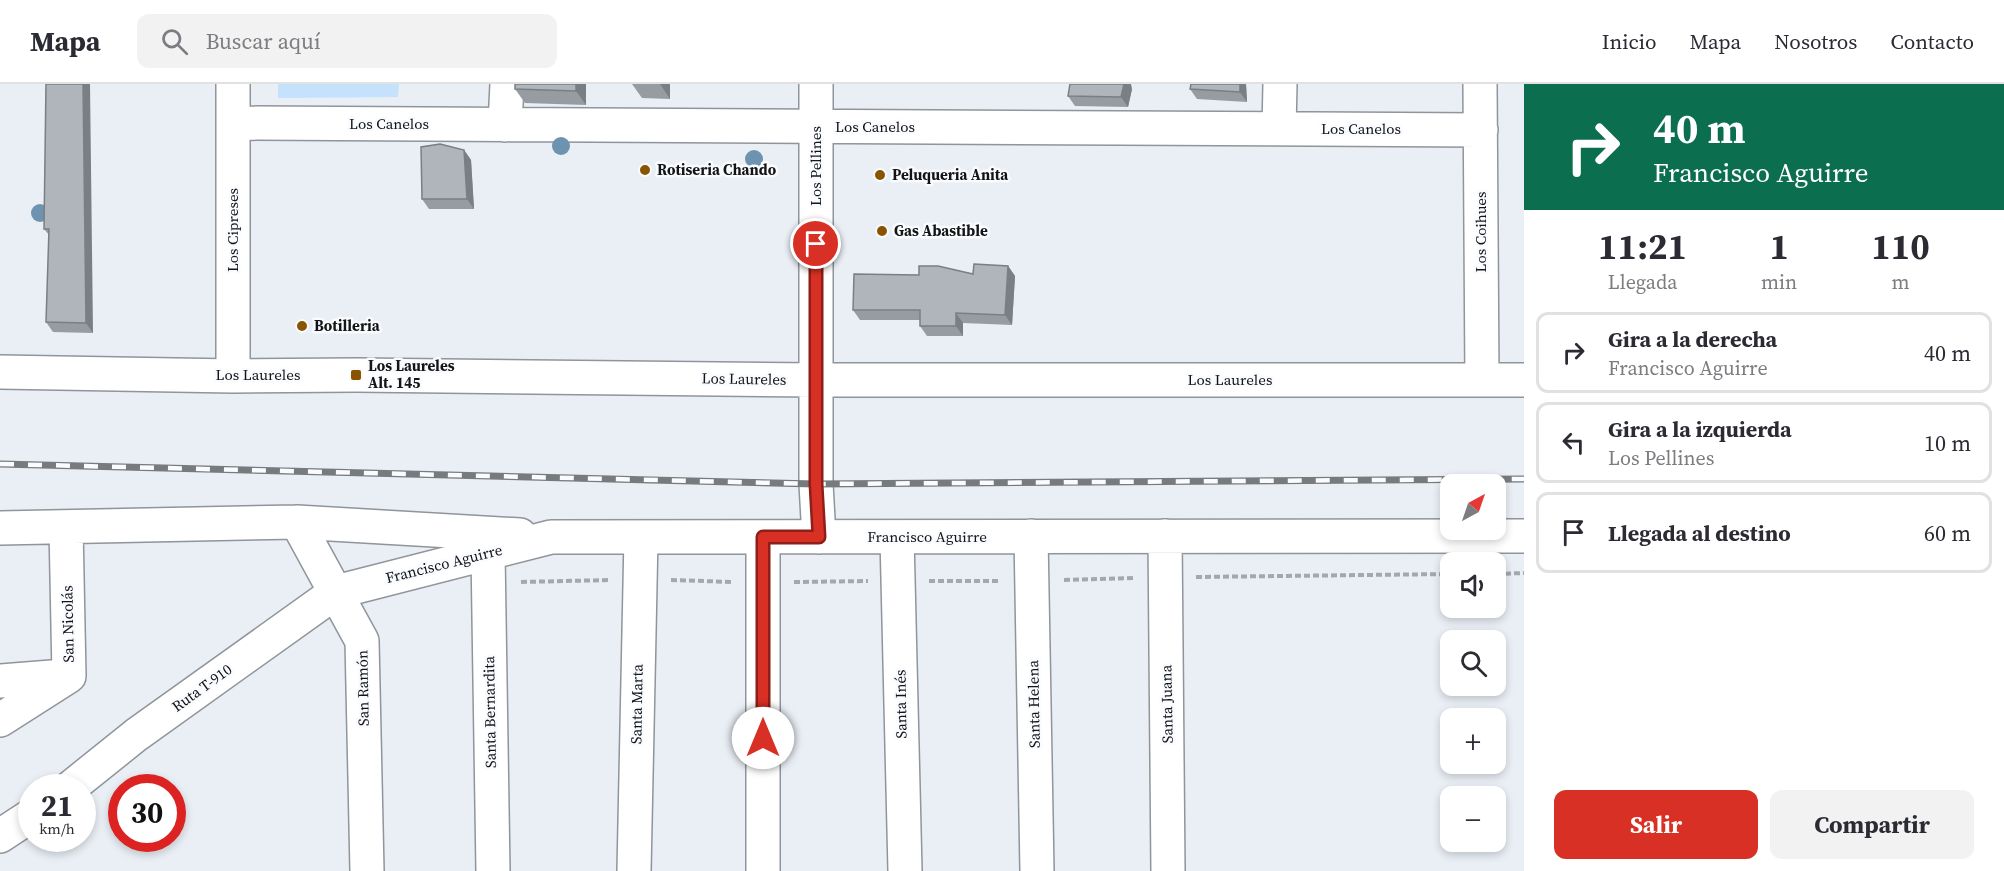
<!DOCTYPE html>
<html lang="es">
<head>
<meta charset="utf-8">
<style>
	:root { --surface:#fff; --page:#f2f2f3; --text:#2b2b33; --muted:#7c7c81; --line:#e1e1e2; --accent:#d93025 }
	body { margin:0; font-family:"Source Serif 4",serif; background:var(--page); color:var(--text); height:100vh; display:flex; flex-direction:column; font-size:22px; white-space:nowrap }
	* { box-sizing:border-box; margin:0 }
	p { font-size:20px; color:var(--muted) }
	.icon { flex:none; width:33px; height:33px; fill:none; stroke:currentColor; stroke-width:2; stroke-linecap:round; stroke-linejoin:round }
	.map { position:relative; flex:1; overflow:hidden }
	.details { display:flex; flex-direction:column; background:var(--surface); width:480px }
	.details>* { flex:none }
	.top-card { background:#0b6e4f; color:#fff; overflow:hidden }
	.needle { width:39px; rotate:40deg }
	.fabs { position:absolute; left:1440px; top:390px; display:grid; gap:12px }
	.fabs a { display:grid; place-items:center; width:66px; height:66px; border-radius:12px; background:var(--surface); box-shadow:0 3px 9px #0003; font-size:30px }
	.speed { position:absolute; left:18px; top:690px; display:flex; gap:12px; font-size:30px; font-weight:700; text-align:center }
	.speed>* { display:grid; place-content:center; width:78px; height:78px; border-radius:50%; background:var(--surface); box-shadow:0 3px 9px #0003; line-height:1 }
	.speed small { font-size:15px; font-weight:400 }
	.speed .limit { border:9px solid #d22; background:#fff; color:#111 }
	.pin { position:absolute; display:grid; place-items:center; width:51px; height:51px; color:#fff; margin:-26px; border:3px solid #fff; border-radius:50%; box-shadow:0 2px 6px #0007 }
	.me { position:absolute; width:66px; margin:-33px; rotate:0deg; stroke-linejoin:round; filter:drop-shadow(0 0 4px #0008) }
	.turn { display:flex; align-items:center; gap:21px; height:126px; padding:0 30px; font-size:27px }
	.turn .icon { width:78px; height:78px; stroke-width:2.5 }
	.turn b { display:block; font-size:42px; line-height:51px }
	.eta { display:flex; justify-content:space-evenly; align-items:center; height:102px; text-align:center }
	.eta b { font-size:36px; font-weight:700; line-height:42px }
	.action { display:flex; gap:12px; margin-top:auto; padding:12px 30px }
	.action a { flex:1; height:69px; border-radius:12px; background:var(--accent); color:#fff; font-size:24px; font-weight:700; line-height:69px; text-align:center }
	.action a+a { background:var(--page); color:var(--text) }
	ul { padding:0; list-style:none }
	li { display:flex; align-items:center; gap:18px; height:81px; margin:0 12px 9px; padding:0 18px; border:3px solid var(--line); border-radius:12px }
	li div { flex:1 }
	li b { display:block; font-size:22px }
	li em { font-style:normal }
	header { display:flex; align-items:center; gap:36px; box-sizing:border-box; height:84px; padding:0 30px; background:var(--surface); border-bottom:2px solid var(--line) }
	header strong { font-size:28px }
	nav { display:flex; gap:33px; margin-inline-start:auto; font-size:21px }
	.search { width:420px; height:54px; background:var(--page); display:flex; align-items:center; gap:15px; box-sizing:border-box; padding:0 21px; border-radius:12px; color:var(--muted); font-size:22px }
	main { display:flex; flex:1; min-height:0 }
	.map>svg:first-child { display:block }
	.green { fill:#c5e1fc }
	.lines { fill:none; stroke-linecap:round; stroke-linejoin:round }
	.minor-casing { stroke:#8f959a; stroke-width:36 }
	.path { stroke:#a3a8ad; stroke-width:4; stroke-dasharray:6 3; stroke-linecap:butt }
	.minor { stroke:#fff; stroke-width:33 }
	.rail-casing { stroke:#777b7e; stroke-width:7 }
	.rail { stroke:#f9fbfe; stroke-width:4.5; stroke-dasharray:14; stroke-linecap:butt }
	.tree { fill:#6d93b0 }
	.wall { fill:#969ca1 }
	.shaded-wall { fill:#7a7f83 }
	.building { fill:#afb5bb; stroke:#7a7f83; stroke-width:1.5 }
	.route-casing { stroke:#8d1f18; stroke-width:15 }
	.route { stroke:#d93025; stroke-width:10 }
	.poi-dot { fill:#895400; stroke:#f9fbfe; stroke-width:2 }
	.labels { text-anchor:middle; stroke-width:5; stroke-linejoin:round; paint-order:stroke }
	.street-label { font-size:15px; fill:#121416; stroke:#f9fbfe }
	.poi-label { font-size:15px; font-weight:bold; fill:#121416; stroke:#f9fbfe; text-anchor:start }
</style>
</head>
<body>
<header>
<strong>Mapa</strong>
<div class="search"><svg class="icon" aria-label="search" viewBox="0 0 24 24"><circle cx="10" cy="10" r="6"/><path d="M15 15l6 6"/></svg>Buscar aquí</div>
<nav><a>Inicio</a><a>Mapa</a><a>Nosotros</a><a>Contacto</a></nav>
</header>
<main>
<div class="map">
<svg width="1524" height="787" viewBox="0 0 1524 787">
	<rect width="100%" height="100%" fill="#e9eff5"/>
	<!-- green -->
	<path class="green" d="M278,0h121l-1,13 -120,1z"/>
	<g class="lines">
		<defs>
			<path id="minor" d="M816,0v400l3,53
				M1480,0l2,296
				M233,39l1248,7
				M505,41l2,-41
				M1279,45l1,-45
				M0,288l233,4 123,-1 460,5h708
				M233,292v-292
				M297,438l65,119 5,230
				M0,444l297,-6 223,13
				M1031,452l6,335
				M1165,452l3,335
				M763,453v334
				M897,453l8,334
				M488,469l5,318
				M0,597l64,-5
				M0,636l69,-44 -3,-149
				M70,704l66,-53 200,-143 215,-55 973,-1
				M0,752l32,-21
				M634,787l7,-334"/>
		</defs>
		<!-- minor casing -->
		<use href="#minor" class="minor-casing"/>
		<!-- path -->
		<path class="path" d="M1496,490l28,-1
			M1196,493l254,-3
			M671,496l62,2
			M1064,496l71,-2
			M929,497h71
			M521,498l89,-2
			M794,498l74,-1"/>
		<!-- minor -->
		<use href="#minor" class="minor"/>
		<defs>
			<path id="rail" d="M0,380l816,20 708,-5"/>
		</defs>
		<!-- rail casing -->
		<use href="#rail" class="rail-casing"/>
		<!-- rail -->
		<use href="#rail" class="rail"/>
	</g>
	<!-- trees -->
	<g class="tree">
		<circle cx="561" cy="62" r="9"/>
		<circle cx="754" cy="75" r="9"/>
		<circle cx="40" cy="129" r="9"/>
	</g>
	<!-- wall -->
	<path class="wall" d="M46,0l47,249 -40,-1 -7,-10 3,-87 -5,-6z
		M586,0v21l-61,-2 -10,-14z
		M632,0h38v15l-28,-1z
		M1246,0l1,18 -50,-3 -7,-10z
		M1132,5l-4,18 -53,-1 -7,-10z
		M464,66l7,10 3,49h-45l-7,-10z
		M1008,182l7,10 -3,49 -49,-2v13h-36l-7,-10v-6h-60l-7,-10 120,-36z"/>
	<!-- shaded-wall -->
	<path class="shaded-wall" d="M83,0h7l3,249 -7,-10z
		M576,0h10v21l-10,-14z
		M660,0h10v15z
		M1124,0h7l1,5 -4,18 -7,-10z
		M1240,0h6l1,18 -7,-10z
		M464,66l7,10 3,49 -7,-10z
		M1008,182l7,10 -3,49 -7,-10z
		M956,229l7,10v13l-7,-10z"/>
	<!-- building -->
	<path class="building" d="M46,0h37l3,239 -40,-1 3,-93h-5z
		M515,0h61v7l-61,-2z
		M1070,0h54l-3,13 -53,-1z
		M1191,0h49v8l-50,-3z
		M440,60l24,6 3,49h-45l-1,-52z
		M974,180l34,2 -3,49 -49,-2v13h-36v-16h-67l1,-36 65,1v-9h19l35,8z"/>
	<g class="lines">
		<defs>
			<path id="route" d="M763,654v-201h56l-3,-53v-240"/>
		</defs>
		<!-- route casing -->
		<use href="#route" class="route-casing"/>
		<!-- route -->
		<use href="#route" class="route"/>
	</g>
	<!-- markers -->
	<g class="poi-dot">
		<circle cx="645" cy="86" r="6"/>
		<circle cx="880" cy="91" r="6"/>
		<circle cx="882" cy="147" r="6"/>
		<circle cx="302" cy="242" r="6"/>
		<rect x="350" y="285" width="12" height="12" rx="3"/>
	</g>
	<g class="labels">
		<!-- street labels -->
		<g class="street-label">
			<text x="389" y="45">Los Canelos</text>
			<text x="875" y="48">Los Canelos</text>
			<text x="1361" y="50">Los Canelos</text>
			<text transform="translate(816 82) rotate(-90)" y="5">Los Pellines</text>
			<text transform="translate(233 146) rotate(-90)" y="5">Los Cipreses</text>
			<text transform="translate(1481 148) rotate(-90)" y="5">Los Coihues</text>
			<text x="258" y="296">Los Laureles</text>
			<text transform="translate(744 295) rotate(1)" y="5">Los Laureles</text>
			<text x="1230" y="301">Los Laureles</text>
			<text x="927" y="458">Francisco Aguirre</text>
			<text transform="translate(444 480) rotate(-14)" y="5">Francisco Aguirre</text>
			<text transform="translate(68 540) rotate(-91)" y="5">San Nicolás</text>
			<text transform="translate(202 604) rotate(-36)" y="5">Ruta T-910</text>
			<text transform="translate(363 604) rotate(-91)" y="5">San Ramón</text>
			<text transform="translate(637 620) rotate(-89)" y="5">Santa Marta</text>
			<text transform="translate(901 620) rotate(-91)" y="5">Santa Inés</text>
			<text transform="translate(1034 620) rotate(-91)" y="5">Santa Helena</text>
			<text transform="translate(1167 620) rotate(-91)" y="5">Santa Juana</text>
			<text transform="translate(490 628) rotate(-91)" y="5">Santa Bernardita</text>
		</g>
		<!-- poi labels -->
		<g class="poi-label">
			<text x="657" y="91">Rotiseria Chando</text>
			<text x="892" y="96">Peluqueria Anita</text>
			<text x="894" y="152">Gas Abastible</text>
			<text x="314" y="247">Botilleria</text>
			<text x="368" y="287">Los Laureles<tspan x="368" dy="17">Alt. 145</tspan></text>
		</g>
	</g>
</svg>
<div class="fabs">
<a><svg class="needle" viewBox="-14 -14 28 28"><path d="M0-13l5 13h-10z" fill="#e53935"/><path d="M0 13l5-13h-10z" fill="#7c7c81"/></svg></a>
<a><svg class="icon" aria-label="sound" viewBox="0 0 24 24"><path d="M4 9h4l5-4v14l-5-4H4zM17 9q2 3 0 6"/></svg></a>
<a><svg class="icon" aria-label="search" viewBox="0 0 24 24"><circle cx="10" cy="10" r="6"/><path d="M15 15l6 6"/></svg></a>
<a>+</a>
<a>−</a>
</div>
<div class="speed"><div>21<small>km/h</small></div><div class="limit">30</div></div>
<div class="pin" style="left:816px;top:160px;background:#d93025"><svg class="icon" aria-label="arrive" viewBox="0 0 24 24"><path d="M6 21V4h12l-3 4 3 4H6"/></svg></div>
<svg class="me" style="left:763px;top:654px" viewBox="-20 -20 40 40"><circle r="19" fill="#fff"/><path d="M0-13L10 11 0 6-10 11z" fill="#d93025"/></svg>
</div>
<section class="details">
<div class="top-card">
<div class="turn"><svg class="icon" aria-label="right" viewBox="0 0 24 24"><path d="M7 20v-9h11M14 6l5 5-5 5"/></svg><div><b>40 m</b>Francisco Aguirre</div></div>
</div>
<div class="eta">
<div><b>11:21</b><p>Llegada</p></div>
<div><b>1</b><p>min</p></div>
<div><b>110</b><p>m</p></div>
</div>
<ul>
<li><svg class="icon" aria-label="right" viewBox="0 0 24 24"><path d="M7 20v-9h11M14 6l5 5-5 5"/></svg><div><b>Gira a la derecha</b><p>Francisco Aguirre</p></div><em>40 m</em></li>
<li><svg class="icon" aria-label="left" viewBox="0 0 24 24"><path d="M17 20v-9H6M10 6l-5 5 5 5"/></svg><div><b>Gira a la izquierda</b><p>Los Pellines</p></div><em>10 m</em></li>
<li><svg class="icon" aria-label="arrive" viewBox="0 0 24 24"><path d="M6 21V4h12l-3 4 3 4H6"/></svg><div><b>Llegada al destino</b></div><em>60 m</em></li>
</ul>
<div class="action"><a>Salir</a><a>Compartir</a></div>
</section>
</main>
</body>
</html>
